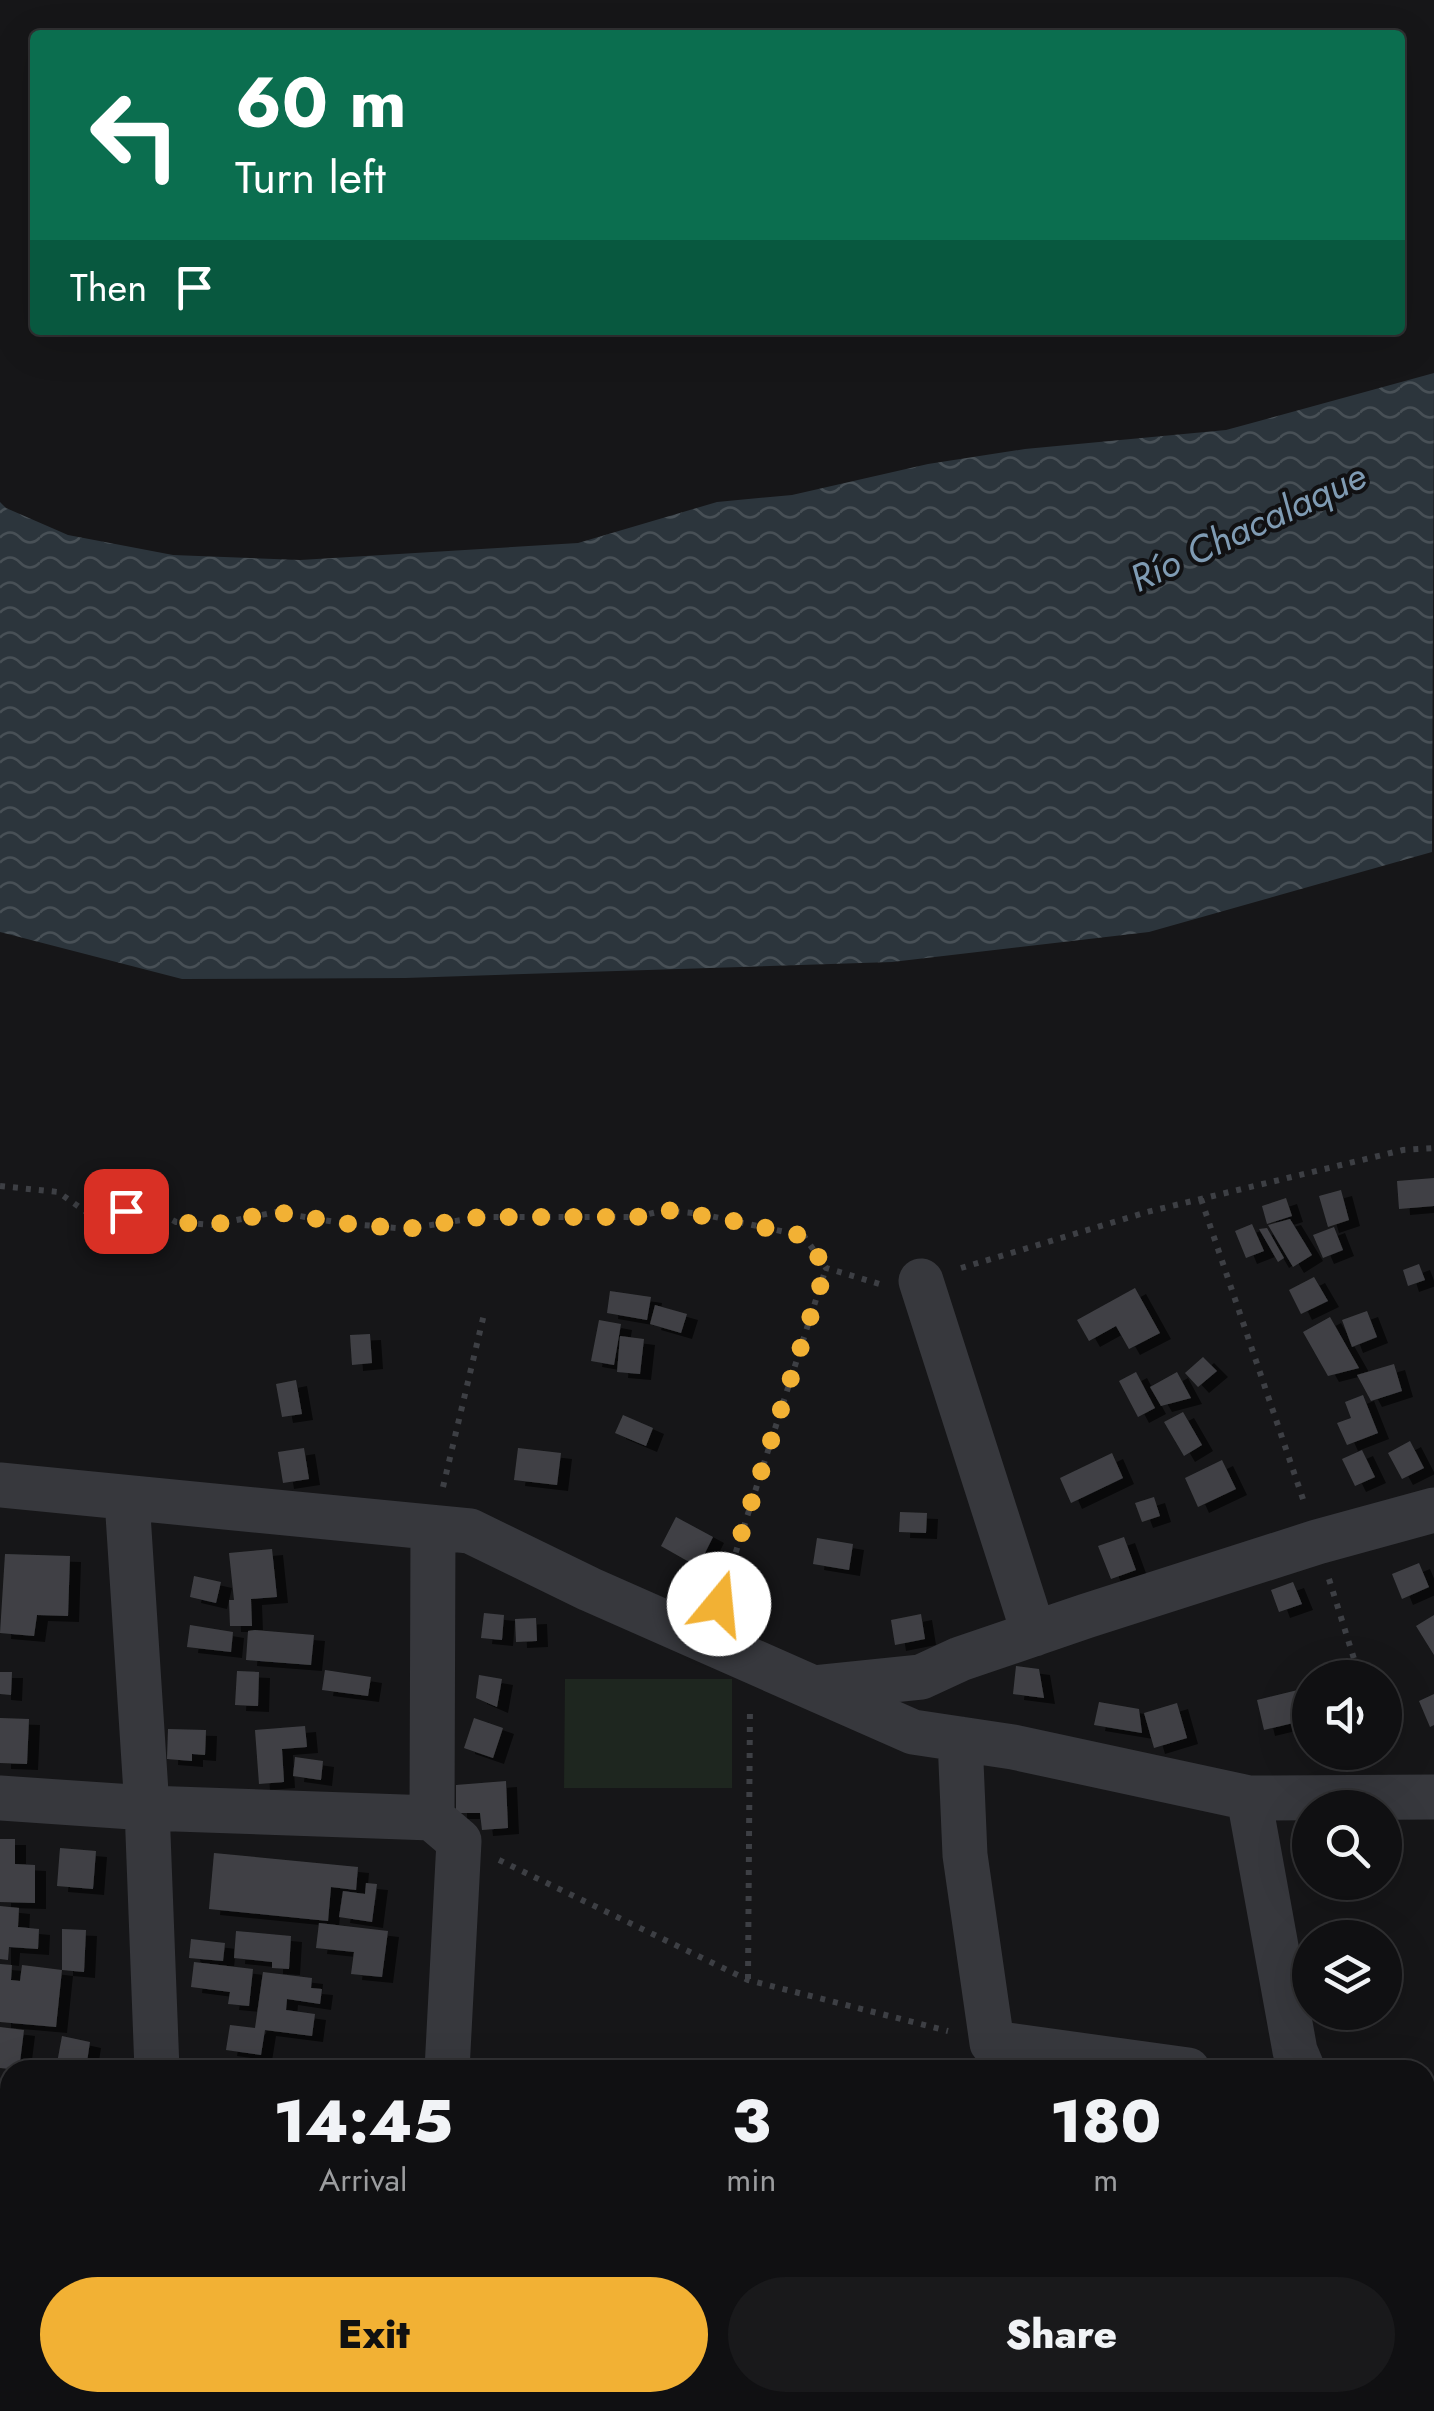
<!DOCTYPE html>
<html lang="en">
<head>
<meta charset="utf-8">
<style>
	:root { --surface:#101012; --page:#19191b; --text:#f1f3f6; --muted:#9c9d9f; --line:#303032; --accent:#f2b134 }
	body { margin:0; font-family:Jost,sans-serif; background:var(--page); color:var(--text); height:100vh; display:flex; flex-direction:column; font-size:38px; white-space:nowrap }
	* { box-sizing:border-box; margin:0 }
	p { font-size:32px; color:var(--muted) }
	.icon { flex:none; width:55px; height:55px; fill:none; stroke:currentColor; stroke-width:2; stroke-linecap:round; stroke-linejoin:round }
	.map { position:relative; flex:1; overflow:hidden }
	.panel { position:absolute; left:0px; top:2060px; width:1435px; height:352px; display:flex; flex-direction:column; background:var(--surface); border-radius:30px 30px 0 0; box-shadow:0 10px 40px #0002,0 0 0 2px var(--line) }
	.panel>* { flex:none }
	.hud { position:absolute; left:30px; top:30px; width:1375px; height:305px; border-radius:10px; box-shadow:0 10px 40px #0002,0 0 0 2px var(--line); background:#0b6e4f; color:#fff; overflow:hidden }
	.tools { position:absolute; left:1292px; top:1660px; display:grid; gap:20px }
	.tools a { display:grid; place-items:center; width:110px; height:110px; border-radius:50%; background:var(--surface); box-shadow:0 10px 40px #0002,0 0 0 2px var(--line); font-size:50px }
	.pin { position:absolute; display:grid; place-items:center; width:85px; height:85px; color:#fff; margin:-42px; border-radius:20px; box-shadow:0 5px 15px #0006 }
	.me { position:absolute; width:110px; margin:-55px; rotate:17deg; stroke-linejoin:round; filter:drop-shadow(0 0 8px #0008) }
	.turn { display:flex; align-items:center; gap:35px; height:210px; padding:0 40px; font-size:45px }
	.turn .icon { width:130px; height:130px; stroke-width:2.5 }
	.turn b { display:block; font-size:70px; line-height:85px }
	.then { display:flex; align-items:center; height:95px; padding:0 40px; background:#0003; gap:20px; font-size:38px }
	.eta { display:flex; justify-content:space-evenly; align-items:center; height:170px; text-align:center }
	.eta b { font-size:60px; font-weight:800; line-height:70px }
	.cta { display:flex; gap:20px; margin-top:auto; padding:20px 40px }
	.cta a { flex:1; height:115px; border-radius:60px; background:var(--accent); color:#111; font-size:40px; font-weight:800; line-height:115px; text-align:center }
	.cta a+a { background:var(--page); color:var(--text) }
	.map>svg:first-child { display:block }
	.built { fill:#222225 }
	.pitch { fill:#1e261f }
	.water { fill:url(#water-waves) }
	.building { fill:#404145; filter:url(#shadow) }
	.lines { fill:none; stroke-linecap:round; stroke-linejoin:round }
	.path { stroke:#3d3f44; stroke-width:6; stroke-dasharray:5 8; stroke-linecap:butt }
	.minor { stroke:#37383d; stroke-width:45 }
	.route { stroke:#f2b134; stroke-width:18; stroke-dasharray:0 32.4 }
	.labels { text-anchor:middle; stroke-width:8; stroke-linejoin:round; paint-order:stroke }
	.water-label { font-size:38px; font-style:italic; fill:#7f9bb3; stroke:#111113 }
</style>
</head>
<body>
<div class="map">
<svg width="1434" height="2411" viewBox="0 0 1434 2411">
	<defs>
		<pattern id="water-waves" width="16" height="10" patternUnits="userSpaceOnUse" patternTransform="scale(2.5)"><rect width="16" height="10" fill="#2c353c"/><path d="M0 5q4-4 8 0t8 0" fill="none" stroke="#485056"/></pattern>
		<filter id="shadow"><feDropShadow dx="11" dy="6" stdDeviation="0" flood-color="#0009"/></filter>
	</defs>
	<rect width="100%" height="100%" fill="#161618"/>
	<!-- built -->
	<path class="built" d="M185,2402l238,1 -1,8h-238z"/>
	<!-- pitch -->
	<path class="pitch" d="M565,1679h167v109h-168z
		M836,2403l105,-1 62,9h-168z"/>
	<!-- water -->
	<path class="water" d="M1434,373l-2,479 -283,80 -257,30 -487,16 -223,1 -182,-47v-430l6,6 62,27 105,20 127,5 278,-17 139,-41 75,-7 136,-31 97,-15 201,-19z"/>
	<!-- building -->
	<path class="building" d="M1434,1178v28l-35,3 -2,-28z
		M1341,1190l8,30 -21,7 -9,-31z
		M1286,1198l6,18 -25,8 -5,-18z
		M1290,1219l22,36 -19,12 -25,-42z
		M1252,1224l12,27 -18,7 -11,-27z
		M1334,1227l9,23 -20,8 -10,-23z
		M1267,1228l17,30 -6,4 -19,-33z
		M1419,1264l6,16 -17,6 -5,-16z
		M1314,1277l14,24 -27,13 -12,-24z
		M1135,1288l25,45 -31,16 -13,-23 -27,15 -12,-21z
		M610,1291l41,6 -4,23 -40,-7z
		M655,1305l32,9 -6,19 -31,-9z
		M1367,1311l10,26 -25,10 -10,-27z
		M1330,1317l29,51 -31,8 -25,-44z
		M599,1320l22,4 -7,41 -23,-4z
		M370,1334l2,29 -20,2 -2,-30z
		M620,1336l24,3 -4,35 -23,-2z
		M1203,1357l14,14 -19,16 -13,-14z
		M1394,1364l8,27 -31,10 -14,-26z
		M1136,1372l19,36 -17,9 -19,-36z
		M1177,1372l14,26 -30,8 -11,-19z
		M296,1380l6,34 -20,3 -6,-33z
		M1363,1395l15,38 -31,12 -10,-22 14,-5 -6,-16z
		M1183,1412l19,33 -18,11 -20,-34z
		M623,1415l30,13 -7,18 -31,-13z
		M1410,1441l14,27 -22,11 -14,-26z
		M304,1448l5,31 -26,4 -5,-31z
		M518,1448l43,5 -4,32 -43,-5z
		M1362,1450l13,27 -20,9 -13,-27z
		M1112,1453l11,25 -52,25 -11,-25z
		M1222,1460l14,29 -38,18 -13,-29z
		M1154,1497l6,19 -18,6 -7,-19z
		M900,1512l27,1 -1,20 -27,-1z
		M676,1517l37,20 -15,30 -37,-21z
		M1124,1537l12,33 -25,9 -13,-33z
		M817,1538l36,6 -4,26 -36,-6z
		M272,1549l5,48 -26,2 1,27h-22l-1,-26h5l-5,-47z
		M5,1554l65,2 -2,60 -31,-1 -3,21 -34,-3z
		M1419,1563l10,24 -27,12 -10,-25z
		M194,1576l27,6 -5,21 -26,-6z
		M1293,1582l9,22 -23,8 -8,-22z
		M484,1613l20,2 -2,25 -21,-2z
		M921,1614l4,25 -30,6 -4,-25z
		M1434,1615v40l-18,-29z
		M536,1618l1,23 -21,1 -1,-23z
		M190,1625l43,7 -2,20 -44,-5z
		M255,1630l59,5 -3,30 -65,-5 2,-29z
		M1016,1666l23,3 5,29 -31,-4z
		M325,1670l46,7 -3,19 -46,-6z
		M237,1671l22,1 -1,34 -23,-1z
		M0,1672h12l-1,23 -11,-1z
		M479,1675l23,4 -5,28 -21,-9z
		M1310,1687v32l-46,11 -7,-30z
		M1434,1694v31l-4,2 -11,-26z
		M1099,1702l40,7 3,24 -48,-8z
		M1177,1703l10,35 -33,10 -10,-35z
		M0,1718l29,1 -2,45 -27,-1z
		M474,1718l29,10 -10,30 -29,-10z
		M305,1726l2,21 -25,2 2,33 -25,2 -4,-54z
		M168,1729l38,1 -1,25 -13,-1v7l-25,-2z
		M295,1757l28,4 -2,19 -28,-4z
		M506,1781l2,47 -26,2 -2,-17h-24v-28z
		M0,1839h15v25l20,1v38l-35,-1z
		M60,1848l36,3 -3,38 -36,-3z
		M214,1853l144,14 -2,23 -25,-3 -3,34 -119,-12z
		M366,1883l11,1 -5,38 -33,-5 4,-26 22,3z
		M0,1906l19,2 -1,19 21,2 -1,20 -29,-2 -1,13 -8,-1z
		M319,1923l69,8 -6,46 -31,-3 3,-22 -38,-4z
		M62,1929l24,1 -2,42 -22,-2 -6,57 -56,-5v-58l12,1 -1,15 9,1 2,-16 40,5z
		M236,1931l55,5 -2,33 -17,-1v-6l-38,-4z
		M191,1939l34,4 -2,18 -34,-3z
		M194,1962l59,7 -4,37 -21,-2 2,-12 -39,-5z
		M263,1972l49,6 -1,10 11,1 -2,15 -33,-5 -1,11 29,4 -3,22 -47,-6 -4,25 -35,-5 4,-25 25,3z
		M0,2027l24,3 -5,40 -19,-2z
		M62,2036l28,6 -4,26 -29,-5z"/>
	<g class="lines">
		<!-- path -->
		<path class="path" d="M0,1186l58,6 31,22 68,-2 19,10 36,3 64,-13 65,11 66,6 73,-12h157l28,-7 36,4 103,22 22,32 57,17
			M1201,1199l104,306
			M961,1268l186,-56 256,-62 31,-2
			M443,1487l42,-177
			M1329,1579l31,99
			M720,1602l106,-334
			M499,1860l249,120 200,51
			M748,1979l2,-273"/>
		<!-- minor -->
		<path class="minor" d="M921,1281l113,353
			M0,1485l470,46 119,58 324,143 100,15 236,51 185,-1
			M127,1499l20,309 10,262
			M814,1688l107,-11 39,-18 126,-43 231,-74 117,-32
			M960,1739l5,116 27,188
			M0,1798l147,10 285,10 27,23 -12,229
			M1249,1798l46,253 8,19
			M432,1818l1,-290
			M992,2043l196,27
			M0,2108l10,3
			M1425,2108l9,1
			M163,2402v9
			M1378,2402l45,9
			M456,2411l1,-9
			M1040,2411l1,-9
			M1344,2411l1,-9"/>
	</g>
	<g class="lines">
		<!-- route -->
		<path class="route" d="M126,1211l31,1 19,10 36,3 64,-13 65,11 66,6 73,-12h157l29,-7 63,10 75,16 22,32 -107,336"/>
	</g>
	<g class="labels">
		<!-- water labels -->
		<g class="water-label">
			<text transform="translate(1248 527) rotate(-25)" y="13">Río Chacalaque</text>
		</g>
	</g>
</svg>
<div class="tools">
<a><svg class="icon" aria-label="sound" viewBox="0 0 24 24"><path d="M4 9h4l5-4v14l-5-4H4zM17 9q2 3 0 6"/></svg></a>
<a><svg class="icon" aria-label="search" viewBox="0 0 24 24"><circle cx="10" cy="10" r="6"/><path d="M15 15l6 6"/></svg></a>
<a><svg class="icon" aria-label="layers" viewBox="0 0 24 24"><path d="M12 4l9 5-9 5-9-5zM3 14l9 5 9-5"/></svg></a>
</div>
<div class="pin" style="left:126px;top:1211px;background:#d93025"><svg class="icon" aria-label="arrive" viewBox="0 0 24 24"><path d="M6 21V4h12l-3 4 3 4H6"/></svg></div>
<svg class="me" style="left:719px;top:1604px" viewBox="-20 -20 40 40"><circle r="19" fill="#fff"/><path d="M0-13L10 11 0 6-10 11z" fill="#f2b134"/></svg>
<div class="hud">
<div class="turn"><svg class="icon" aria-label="left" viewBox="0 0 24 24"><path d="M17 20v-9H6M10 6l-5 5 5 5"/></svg><div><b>60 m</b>Turn left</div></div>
<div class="then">Then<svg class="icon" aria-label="arrive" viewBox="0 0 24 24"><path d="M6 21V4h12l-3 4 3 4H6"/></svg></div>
</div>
<section class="panel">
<div class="eta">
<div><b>14:45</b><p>Arrival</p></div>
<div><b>3</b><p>min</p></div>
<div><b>180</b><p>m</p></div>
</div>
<div class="cta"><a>Exit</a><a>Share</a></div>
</section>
</div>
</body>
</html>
